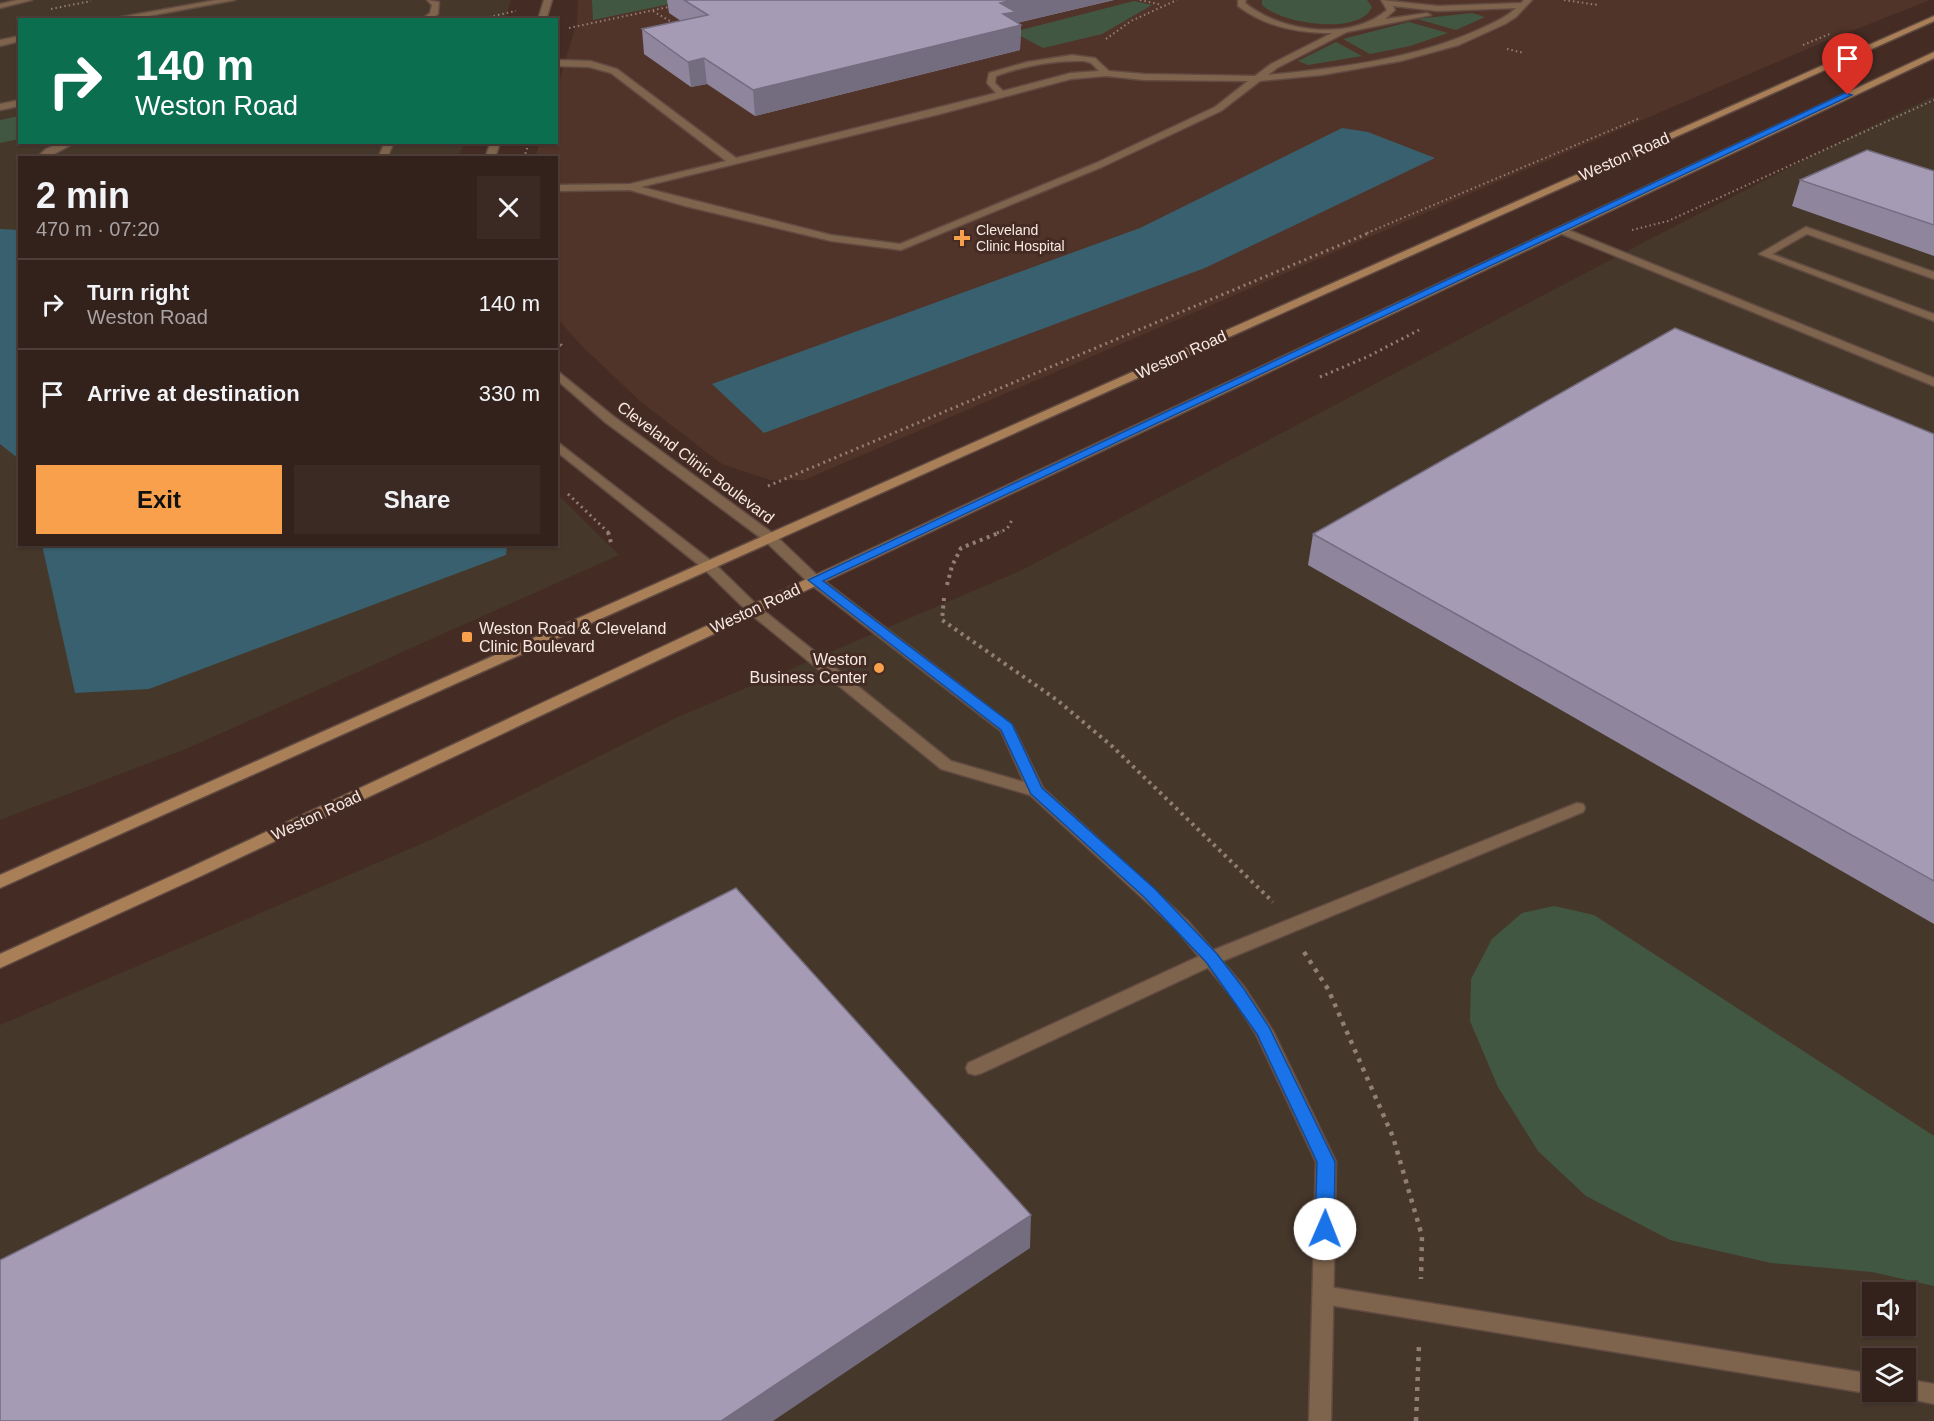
<!DOCTYPE html>
<html lang="en">
<head>
<meta charset="utf-8">
<style>
	:root { --surface:#33211b; --page:#3b2924; --text:#f1f3f6; --muted:#a9a3a3; --line:#4e3e3a; --accent:#f9a04c }
	body { margin:0; font-family:Helvetica,sans-serif; background:var(--page); color:var(--text); height:100vh; display:flex; flex-direction:column; font-size:22px; white-space:nowrap }
	* { box-sizing:border-box; margin:0 }
	p { font-size:20px; color:var(--muted) }
	.icon { flex:none; width:33px; height:33px; fill:none; stroke:currentColor; stroke-width:2; stroke-linecap:round; stroke-linejoin:round }
	.map { position:relative; flex:1; overflow:hidden }
	.panel { position:absolute; left:18px; top:156px; width:540px; height:390px; display:flex; flex-direction:column; background:var(--surface); border-radius:0px; box-shadow:0 2px 4px #0004,0 0 0 2px var(--line) }
	.panel>* { flex:none }
	.top-card { position:absolute; left:18px; top:18px; width:540px; height:126px; border-radius:0px; box-shadow:0 2px 4px #0004,0 0 0 2px var(--line); background:#0b6e4f; color:#fff; overflow:hidden }
	.buttons { position:absolute; left:1862px; top:1282px; display:grid; gap:12px }
	.buttons a { display:grid; place-items:center; width:54px; height:54px; border-radius:0px; background:var(--surface); box-shadow:0 2px 4px #0004,0 0 0 2px var(--line); font-size:30px }
	.pin { position:absolute; display:grid; place-items:center; width:51px; height:51px; color:#fff; margin:-62px -26px; border-radius:50% 50% 50% 0; rotate:-45deg; box-shadow:0 0 6px #0007 }
	.pin .icon { rotate:45deg }
	.me { position:absolute; width:66px; margin:-33px; rotate:1deg; stroke-linejoin:round; filter:drop-shadow(0 0 4px #0008) }
	.turn { display:flex; align-items:center; gap:21px; height:126px; padding:0 18px; font-size:27px }
	.turn .icon { width:78px; height:78px; stroke-width:2.5 }
	.turn b { display:block; font-size:42px; line-height:51px }
	.round { display:grid; place-items:center; flex:none; width:63px; height:63px; border-radius:0px; background:var(--page) }
	.head { display:flex; align-items:center; justify-content:space-between; height:102px; padding:0 18px }
	h1 { font-size:36px; font-weight:600; line-height:45px }
	.cta { display:flex; gap:12px; margin-top:auto; padding:12px 18px }
	.cta a { flex:1; height:69px; border-radius:0px; background:var(--accent); color:#111; font-size:24px; font-weight:600; line-height:69px; text-align:center }
	.cta a+a { background:var(--page); color:var(--text) }
	ul { padding:0; list-style:none }
	li { display:flex; align-items:center; gap:18px; height:90px; padding:0 18px; border-top:2px solid var(--line) }
	li div { flex:1 }
	li b { display:block; font-size:22px }
	li em { font-style:normal }
	.map>svg:first-child { display:block }
	.commercial { fill:#46372b; fill-rule:evenodd }
	.built { fill:#513429 }
	.green { fill:#425742 }
	.water { fill:#38606e }
	.lines { fill:none; stroke-linecap:round; stroke-linejoin:round }
	.service-casing { stroke:#614a42; stroke-width:3 }
	.minor-casing { stroke:#614a42; stroke-width:3 }
	.secondary-casing { stroke:#614a42; stroke-width:3 }
	.path-far3 { stroke:#937e77; stroke-width:2; stroke-dasharray:1.5 3; stroke-linecap:butt }
	.path-far2 { stroke:#937e77; stroke-width:3; stroke-dasharray:2 4; stroke-linecap:butt }
	.path-far1 { stroke:#937e77; stroke-width:4; stroke-dasharray:3 4.5; stroke-linecap:butt }
	.path { stroke:#937e77; stroke-width:4.5; stroke-dasharray:4 6; stroke-linecap:butt }
	.service { fill:#7e644c; fill-rule:evenodd }
	.minor { fill:#7e644c; fill-rule:evenodd }
	.secondary { fill:#a87f57; fill-rule:evenodd }
	.wall { fill:#8f859c }
	.shaded-wall { fill:#746c7f }
	.building { fill:#a69bb5; stroke:#746c7f; stroke-width:1.5 }
	.route { fill:#1a73e8; stroke:#114b97; stroke-width:1.5 }
	.poi-dot { fill:#f9a04c; stroke:#442c24; stroke-width:2 }
	.labels { text-anchor:middle; stroke-width:6; stroke-linejoin:round; paint-order:stroke }
	.far-poi-label { font-size:14px; fill:#f8e8e2; stroke:#442c24; text-anchor:start }
	.street-label { font-size:16px; fill:#f8e8e2; stroke:#442c24 }
	.poi-label { font-size:16px; fill:#f8e8e2; stroke:#442c24; text-anchor:start }
</style>
</head>
<body>
<div class="map">
<svg width="1934" height="1421" viewBox="0 0 1934 1421">
	<rect width="100%" height="100%" fill="#442c24"/>
	<!-- commercial -->
	<path class="commercial" d="M0,0h511l-6,20h-485v122l445,1 -8,15h-437v386h536l1,-50 62,61 -431,193 -188,72z
		M1934,96v1325h-1934v-396l435,-187 243,-121 342,-146 630,-332 211,-108zM1872,1293h33v33h-33zM1872,1359h33v33h-33z"/>
	<!-- built -->
	<path class="built" d="M578,0h1352l-104,41 -1022,439h-34l-48,-16 -81,-62 -59,-56 -25,-28 -1,-160h-21l5,-15 16,-1 1,-54 20,-66z"/>
	<!-- green -->
	<path class="green" d="M592,0h97l-96,20z
		M1262,0h105l5,7c-12,29 -91,17 -110,-2z
		M1134,1l18,4 -50,29 -59,14 -30,-16z
		M1472,13l13,4 -29,13 -39,-11z
		M1409,22l39,11 -38,13 -40,8 -27,-15z
		M1336,42l26,14 -54,9 -10,-4z
		M19,116v23l-19,4v-23z
		M1554,906l40,9 340,221v150l-62,-14 -101,-9 -101,-23 -84,-44 -48,-45 -40,-64 -28,-66 1,-42 21,-40 30,-26z"/>
	<!-- water -->
	<path class="water" d="M1342,128l26,4 67,26 -230,110 -441,165 -52,-49 428,-156z
		M0,229l19,1v229l-19,-15z
		M42,545v-1l465,1 -1,10 -357,134 -74,4z"/>
	<g class="lines">
		<defs>
			<path id="service" d="M216,0h19l-108,20h-22z
				M427,0l12,2 -1,12 -7,6h-10l9,-7 2,-8z
				M1238,0h8l-1,3c36,29 105,39 142,7l-6,-10 57,6 83,-3 3,-3h8l-16,17 -11,7 -46,21 -58,16 -79,14 -62,6 -39,30 -119,56 -201,83 -70,-9 -146,-35 -55,-16 -74,1v-6l74,-1 96,-23 -115,-88 -22,-6 -33,-1v-6l34,1 27,8 119,89 260,-65 -9,-10 2,-10 38,-11 45,-7 23,3 14,13 35,3 111,2 16,-12 61,-31c-33,0 -67,-6 -94,-27zM1393,6l45,5 78,-3c-11,10 -23,15 -36,21 -66,30 -141,39 -212,46l9,-7 70,-36 84,-17 -4,-2 -42,6 10,-9zM1084,61l7,2 8,8 -28,2 -68,18 -8,-8 1,-7c28,-10 58,-16 88,-15zM1106,76l38,4 104,1 -33,26 -119,56 -196,81 -69,-9 -190,-48 299,-73 131,-35z
				M20,36v5l-20,5v-6z
				M20,100v6l-20,4v-6z
				M62,142h14l-29,16h-11l10,-9z
				M385,142h9l-7,16h-9z
				M1561,227l373,151v8l-377,-154 -1,-2z
				M1806,227l128,45v7l-127,-45 -35,20 162,60v7l-175,-67z
				M1577,803l6,1 2,4 -2,4 -365,151 -236,110 -7,2 -7,-2 -2,-5 2,-5 238,-110z
				M1323,1286l549,88v18h5l-5,2 -549,-90 -7,-2 -3,-7 3,-7z
				M1905,1379l29,5v20l-37,-8 -2,-4h10z"/>
			<path id="minor" d="M17,0h15l-32,8v-4z
				M544,0h8l-6,20h-8z
				M491,142h9l-5,16h-10z
				M556,370l57,46 162,119 44,42 193,148 31,63 145,133 57,67 28,43 63,131 -5,259h-22l7,-259 -60,-128 -23,-36 -57,-69 -146,-134 -89,-26 -193,-157 -44,-43 -148,-118v-10l158,122 44,43 193,155 73,21 -23,-51 -192,-148 -44,-42 -160,-119 -49,-43z"/>
			<path id="secondary" d="M1934,16v5l-1934,867v-13z
				M1934,52v6l-1733,818 -201,92v-14l189,-86z"/>
		</defs>
		<!-- service casing -->
		<use href="#service" class="service-casing"/>
		<!-- minor casing -->
		<use href="#minor" class="minor-casing"/>
		<!-- secondary casing -->
		<use href="#secondary" class="secondary-casing"/>
		<!-- path-far3 -->
		<path class="path-far3" d="M1140,0l22,5
			M1564,0l34,5
			M51,9l40,-8
			M653,11l22,13
			M476,20l40,-9
			M569,28l104,-22
			M1106,39l25,-18 46,-21
			M1803,45l29,-12
			M1507,49l17,4
			M524,158l5,-16
			M1632,230l36,-9 266,-121
			M1367,233l273,-115"/>
		<!-- path-far2 -->
		<path class="path-far2" d="M556,340l8,8
			M1320,377l49,-21 50,-26
			M768,486l603,-254
			M568,494l41,39
			M997,533l10,-4 5,-9"/>
		<!-- path-far1 -->
		<path class="path-far1" d="M608,532l4,14
			M947,585l5,-19 9,-18 40,-16
			M944,598l-2,22 115,80 56,47 160,155"/>
		<!-- path -->
		<path class="path" d="M1304,952l24,37 65,148 29,99 -1,43
			M1416,1421l3,-77"/>
		<!-- service -->
		<use href="#service" class="service"/>
		<!-- minor -->
		<use href="#minor" class="minor"/>
		<!-- secondary -->
		<use href="#secondary" class="secondary"/>
	</g>
	<!-- wall -->
	<path class="wall" d="M667,0h447l-97,23 4,2 -1,25 -265,66 -48,-32 -16,3 -47,-33 -2,-25 39,-8 -12,-8z
		M1934,171v85l-142,-50 8,-26z
		M1934,434v490l-626,-359 5,-31z"/>
	<!-- shaded-wall -->
	<path class="shaded-wall" d="M1012,0h102l-98,23 5,2 -1,25 -265,66 -2,-26 247,-87z
		M704,58l3,26 -16,3 -3,-25z
		M1031,1215l-1,33 -257,173h-52z"/>
	<!-- building -->
	<path class="building" d="M684,0h328l-12,3 16,9 -13,2 18,11 -268,65 -49,-32 -16,4 -46,-33 66,-14z
		M1867,150l67,21v54l-134,-45z
		M1675,328l259,106v447l-621,-347z
		M736,888l295,327 -310,206h-721v-161z"/>
	<!-- route -->
	<path class="route" d="M1845,93l7,2 -1029,486 189,143 30,64 113,101 62,65 27,35 25,38 66,135 -1,67 -3,5 -6,3 -7,-3 -3,-5 2,-67 -60,-128 -51,-72 -62,-65 -113,-103 -30,-64 -193,-150z"/>
	<!-- markers -->
	<g class="poi-dot">
		<path d="M959 229h6v6h6v6h-6v6h-6v-6h-6v-6h6z"/>
		<rect x="461" y="631" width="12" height="12" rx="3"/>
		<circle cx="879" cy="668" r="6"/>
	</g>
	<g class="labels">
		<!-- far-poi labels -->
		<g class="far-poi-label">
			<text x="976" y="235">Cleveland<tspan x="976" dy="16">Clinic Hospital</tspan></text>
		</g>
		<!-- street labels -->
		<g class="street-label">
			<text transform="translate(1624 156) rotate(-24)" y="6">Weston Road</text>
			<text transform="translate(1181 354) rotate(-24)" y="6">Weston Road</text>
			<text transform="translate(696 462) rotate(37)" y="6">Cleveland Clinic Boulevard</text>
			<text transform="translate(755 608) rotate(-25)" y="6">Weston Road</text>
			<text transform="translate(316 815) rotate(-25)" y="6">Weston Road</text>
		</g>
		<!-- poi labels -->
		<g class="poi-label">
			<text x="479" y="634">Weston Road &amp; Cleveland<tspan x="479" dy="18">Clinic Boulevard</tspan></text>
			<text x="867" y="665" text-anchor="end">Weston<tspan x="867" dy="18">Business Center</tspan></text>
		</g>
	</g>
</svg>
<div class="buttons">
<a><svg class="icon" aria-label="sound" viewBox="0 0 24 24"><path d="M4 9h4l5-4v14l-5-4H4zM17 9q2 3 0 6"/></svg></a>
<a><svg class="icon" aria-label="layers" viewBox="0 0 24 24"><path d="M12 4l9 5-9 5-9-5zM3 14l9 5 9-5"/></svg></a>
</div>
<div class="pin" style="left:1848px;top:95px;background:#d93025"><svg class="icon" aria-label="arrive" viewBox="0 0 24 24"><path d="M6 21V4h12l-3 4 3 4H6"/></svg></div>
<svg class="me" style="left:1325px;top:1229px" viewBox="-20 -20 40 40"><circle r="19" fill="#fff"/><path d="M0-13L10 11 0 6-10 11z" fill="#1a73e8"/></svg>
<div class="top-card">
<div class="turn"><svg class="icon" aria-label="right" viewBox="0 0 24 24"><path d="M7 20v-9h11M14 6l5 5-5 5"/></svg><div><b>140 m</b>Weston Road</div></div>
</div>
<section class="panel">
<div class="head"><div><h1>2 min</h1><p>470 m · 07:20</p></div><a class="round"><svg class="icon" aria-label="close" viewBox="0 0 24 24"><path d="M6 6l12 12M18 6L6 18"/></svg></a></div>
<ul>
<li><svg class="icon" aria-label="right" viewBox="0 0 24 24"><path d="M7 20v-9h11M14 6l5 5-5 5"/></svg><div><b>Turn right</b><p>Weston Road</p></div><em>140 m</em></li>
<li><svg class="icon" aria-label="arrive" viewBox="0 0 24 24"><path d="M6 21V4h12l-3 4 3 4H6"/></svg><div><b>Arrive at destination</b></div><em>330 m</em></li>
</ul>
<div class="cta"><a>Exit</a><a>Share</a></div>
</section>
</div>
</body>
</html>
